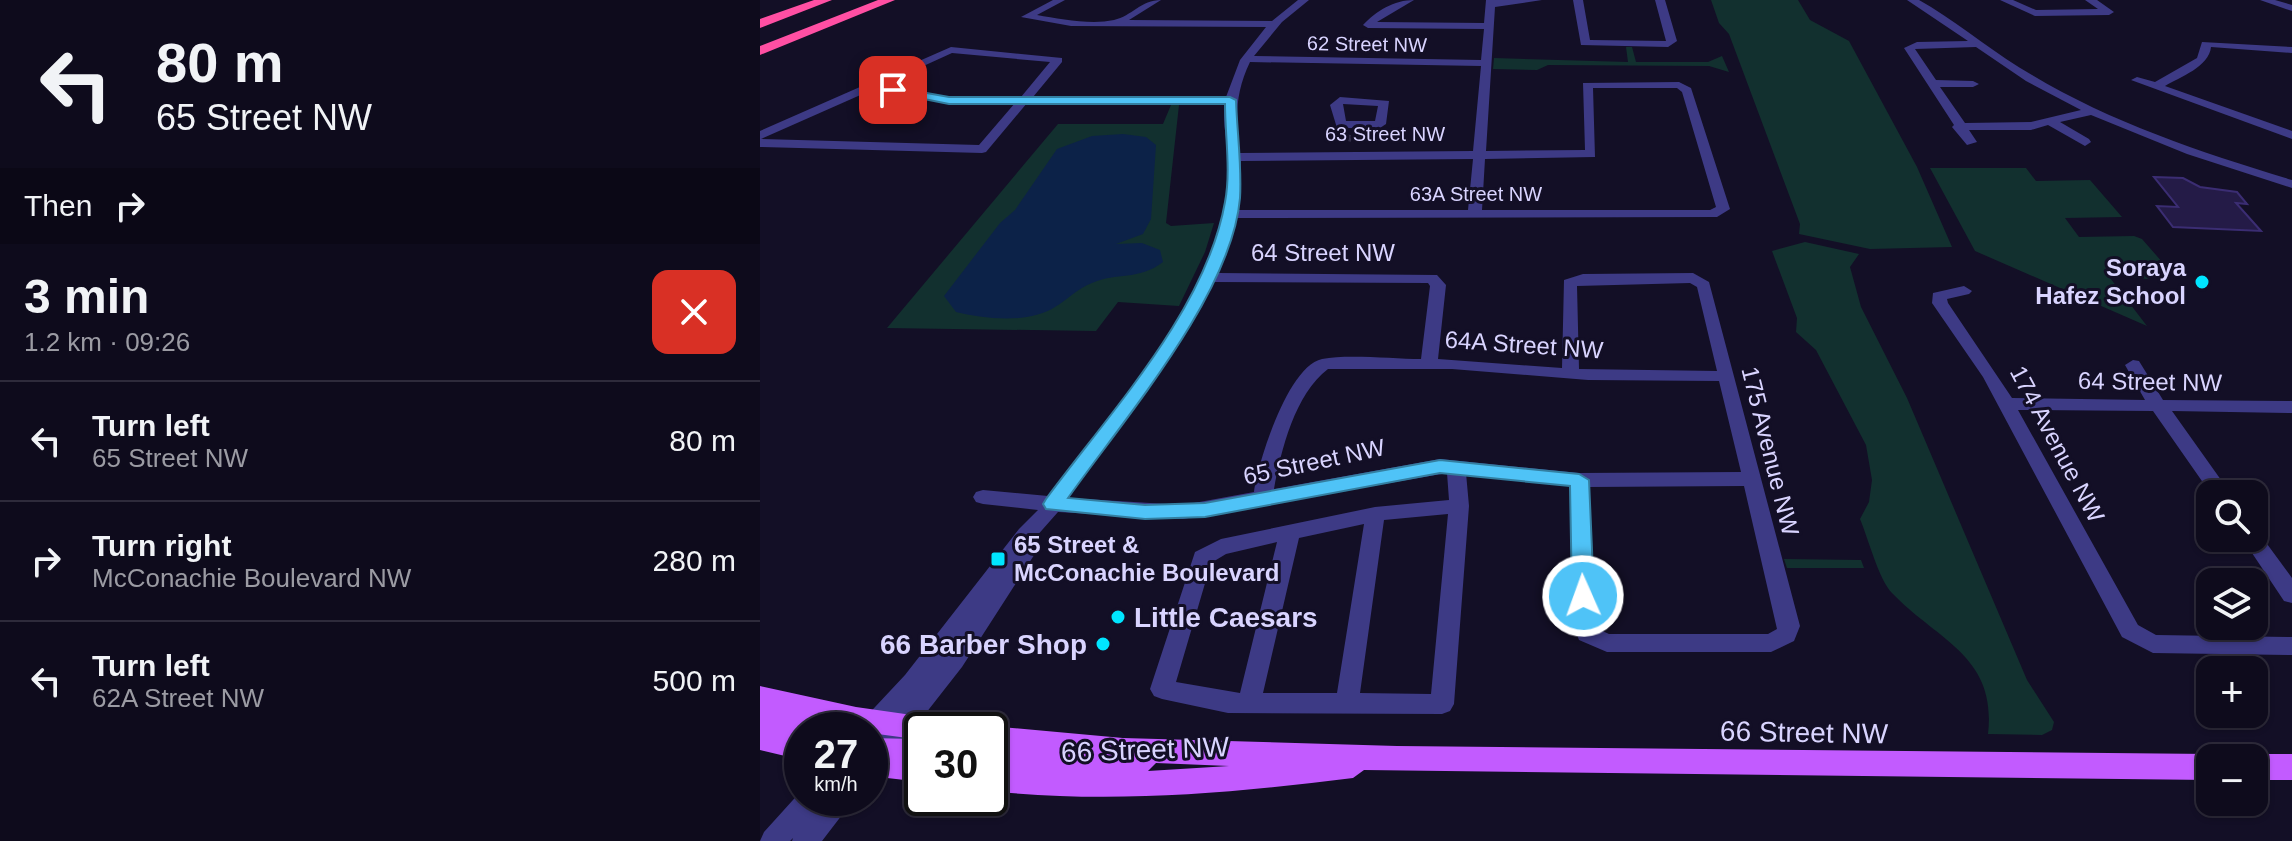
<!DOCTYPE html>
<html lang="en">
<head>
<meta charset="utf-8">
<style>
	:root { --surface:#0e0b1c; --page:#1c1929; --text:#f1f3f6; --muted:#9b9ba3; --line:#2e2b3b }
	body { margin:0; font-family:Helvetica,sans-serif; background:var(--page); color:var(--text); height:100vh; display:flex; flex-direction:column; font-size:30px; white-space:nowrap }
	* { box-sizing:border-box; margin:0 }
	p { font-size:26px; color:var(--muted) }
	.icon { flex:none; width:44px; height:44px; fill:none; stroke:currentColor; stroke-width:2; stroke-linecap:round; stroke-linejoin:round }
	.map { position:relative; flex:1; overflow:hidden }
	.sheet { display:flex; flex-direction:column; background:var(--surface); width:760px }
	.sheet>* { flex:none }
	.top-card { background:#0e0b1c; color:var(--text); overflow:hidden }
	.buttons { position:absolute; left:1436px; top:480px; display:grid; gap:16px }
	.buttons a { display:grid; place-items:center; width:72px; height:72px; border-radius:16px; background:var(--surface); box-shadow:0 2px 6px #0004,0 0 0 2px var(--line); font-size:40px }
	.speed { position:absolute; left:24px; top:712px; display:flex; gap:16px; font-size:40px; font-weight:700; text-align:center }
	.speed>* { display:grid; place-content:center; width:104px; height:104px; border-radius:50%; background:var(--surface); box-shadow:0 2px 6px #0004,0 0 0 2px var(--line); line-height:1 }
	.speed small { font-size:20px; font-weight:400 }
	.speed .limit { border:4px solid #111; border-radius:12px; background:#fff; color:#111 }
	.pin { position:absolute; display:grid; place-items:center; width:68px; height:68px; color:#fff; margin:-34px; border-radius:16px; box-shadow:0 4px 12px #0006 }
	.me { position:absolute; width:88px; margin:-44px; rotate:358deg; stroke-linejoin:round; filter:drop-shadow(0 0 6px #0008) }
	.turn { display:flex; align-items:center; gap:28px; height:168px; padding:0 24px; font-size:36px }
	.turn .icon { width:104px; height:104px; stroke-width:2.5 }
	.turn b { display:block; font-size:56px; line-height:68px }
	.then { display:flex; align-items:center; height:76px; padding:0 24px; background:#0003; gap:16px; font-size:30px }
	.round { display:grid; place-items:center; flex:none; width:84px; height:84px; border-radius:16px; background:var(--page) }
	.overview { display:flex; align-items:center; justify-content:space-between; height:136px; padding:0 24px }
	h1 { font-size:48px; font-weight:600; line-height:60px }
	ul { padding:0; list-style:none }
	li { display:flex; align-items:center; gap:24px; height:120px; padding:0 24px; border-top:2px solid var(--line) }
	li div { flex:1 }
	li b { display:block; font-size:30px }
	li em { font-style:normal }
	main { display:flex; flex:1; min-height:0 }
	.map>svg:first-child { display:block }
	.green { fill:#12302f }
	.water { fill:#0c2248 }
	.building { fill:#241b47; stroke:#3b2d73; stroke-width:2 }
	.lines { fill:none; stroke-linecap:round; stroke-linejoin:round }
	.minor-tunnel-far1 { stroke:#312d47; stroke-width:11; stroke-dasharray:11 5; stroke-linecap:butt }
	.minor-tunnel { stroke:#312d47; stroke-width:14; stroke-dasharray:14 7; stroke-linecap:butt }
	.minor { fill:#3d3a85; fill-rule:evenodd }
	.major { fill:#c25bff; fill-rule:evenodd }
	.highway { fill:#ff4fa3; fill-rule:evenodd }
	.route { fill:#4fc3f7; stroke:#337fa1; stroke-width:2 }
	.poi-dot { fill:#00e5ff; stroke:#130f26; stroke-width:3 }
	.labels { text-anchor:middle; stroke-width:6; stroke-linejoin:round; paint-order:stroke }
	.far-street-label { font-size:20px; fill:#d9d4ff; stroke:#130f26 }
	.street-label { font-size:24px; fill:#d9d4ff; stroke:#130f26 }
	.poi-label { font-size:24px; font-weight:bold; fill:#d9d4ff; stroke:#130f26; text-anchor:end }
	.near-poi-label { font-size:28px; font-weight:bold; fill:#d9d4ff; stroke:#130f26; text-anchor:start }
	.near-street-label { font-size:28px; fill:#d9d4ff; stroke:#130f26 }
</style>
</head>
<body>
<main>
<section class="sheet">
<div class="top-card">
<div class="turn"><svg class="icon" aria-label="left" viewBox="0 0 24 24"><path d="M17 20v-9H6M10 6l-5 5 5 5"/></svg><div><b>80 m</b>65 Street NW</div></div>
<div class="then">Then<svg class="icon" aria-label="right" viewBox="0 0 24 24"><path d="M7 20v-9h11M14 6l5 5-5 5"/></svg></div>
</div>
<div class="overview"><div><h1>3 min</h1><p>1.2 km · 09:26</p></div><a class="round" style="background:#d93025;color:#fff"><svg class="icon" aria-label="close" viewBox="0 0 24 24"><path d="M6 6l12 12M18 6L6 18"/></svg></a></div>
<ul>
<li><svg class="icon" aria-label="left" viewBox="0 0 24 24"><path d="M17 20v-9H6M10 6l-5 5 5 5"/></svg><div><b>Turn left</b><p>65 Street NW</p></div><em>80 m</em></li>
<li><svg class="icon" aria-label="right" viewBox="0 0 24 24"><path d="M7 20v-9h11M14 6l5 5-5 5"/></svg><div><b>Turn right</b><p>McConachie Boulevard NW</p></div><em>280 m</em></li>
<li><svg class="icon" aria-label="left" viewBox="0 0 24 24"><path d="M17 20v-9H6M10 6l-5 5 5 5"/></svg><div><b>Turn left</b><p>62A Street NW</p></div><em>500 m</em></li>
</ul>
</section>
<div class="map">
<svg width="1532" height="841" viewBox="0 0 1532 841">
	<rect width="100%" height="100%" fill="#130f26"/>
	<!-- green -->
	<path class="green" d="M951,0h87l12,20 39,21 68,126 35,80 -82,2 -71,-15 1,-10 -71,-190 -10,-11z
		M866,47h6l4,15h72l14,-6 7,16 -20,-6 -161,-1 -11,5 -44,-1 1,-11 134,4z
		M411,105h8l-13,118 5,3 43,-3 -9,29 -26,54 -61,-4 -22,29 -209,-3 171,-204h105z
		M1170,168h96l10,13 54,-1 32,37 -57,1 14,19 55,-1 8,3 28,32 -23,8 -40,-5 40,52 -172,-75z
		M1045,242l54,12 -9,13 11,40 46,91 120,282 27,42 -2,8 -10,5 -54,-1c9,-78 -50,-93 -96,-141 -13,-13 -24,-55 -32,-74l9,-17 3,-22 -6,-35 -50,-95 -20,-18 1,-14 -25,-67z
		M1024,559l77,1 3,8h-77z"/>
	<!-- water -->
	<path class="water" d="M363,134l23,3 10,8 -5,74 -8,15 -27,10 26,-1 18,7 3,12c-25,19 -46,10 -71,21 -14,5 -25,17 -37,24 -26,17 -71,12 -99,5l-12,-16 56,-73 15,-13 42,-61 35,-13z"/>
	<!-- building -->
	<path class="building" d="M1394,177l29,1 17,9 37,5 10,12 -11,-1 25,28 -88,-4 -16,-21 21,1z"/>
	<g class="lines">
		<!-- minor-tunnel-far1 -->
		<path class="minor-tunnel-far1" d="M585,138l1,-4"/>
		<!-- minor-tunnel -->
		<path class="minor-tunnel" d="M584,140l1,-4"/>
		<!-- minor -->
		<path class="minor" d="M293,0h12l-28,15c23,4 54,10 77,5 18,-4 27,-20 47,-20l-32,20 143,1 26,-21h11l-27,22 -28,34 227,4 3,-31 -116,-1 -5,-3c13,-14 31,-25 51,-25l-37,22 107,1 2,-23h56l-47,7 -9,144 99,-1 -2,-67 96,-1 12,6 39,121 -13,8 -481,1 -18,55 219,2 9,10 -8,74 124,9 2,-88 19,-6 110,-1 16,9 91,344 -6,15 -23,11h-164l-28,-12 -6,-16 -3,-138 -104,-13 3,33 -15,198 -4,7 -8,3 -214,-1 -66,-14 -8,-3 -4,-7 45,-137 26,-13 154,-32 74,-7 -2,-27 -264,46 -125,-7 -23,26 6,6 -3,5 -76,118 -83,106 -9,3v-30l6,-8 -6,3v-11h-12l3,-8 44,-47 114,-146 19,-19 -55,-6 -7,-2 -3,-5 3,-5 7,-2 65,6c63,-83 155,-178 176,-283 3,-18 5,-37 4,-55 -1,-18 -6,-36 -3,-55h-198l-41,49 -4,1 -222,-6v-16l191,-84 111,11v4l-29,35h193l14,-37 26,-33 -195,-1 -50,-9zM192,53l98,9 -29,35h-72l-65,-13zM490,62l231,4 -8,85 -233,2c-5,-33 -5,-60 10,-91zM833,88h84l5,4 34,115 -6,3h-228l3,-51 110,-2zM114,89l75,14h66l-36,42 -218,-6zM713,159l-5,51h-230l3,-49zM454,282l214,1 2,3 -9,73c-28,0 -73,-5 -99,0 -34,7 -64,103 -68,133l-71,13 -115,-7 108,-149zM930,283l7,4 20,84 -138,-2 -2,-83zM568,369h124l136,11 131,1 22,91 -162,1 -139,-14 -166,30c7,-39 21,-95 54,-120zM984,486l33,143 -9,5h-159l-13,-6 -7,-141zM688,514l-17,180 -71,-1 24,-173zM604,524l-27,169h-74l36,-155zM517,542l-37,151 -64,-11 35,-119 15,-9z
			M813,0h10l7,40 76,1 -11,-41h10l12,41 -9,6 -87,-2z
			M1147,0h12l12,7c34,21 66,48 101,68 80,48 171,78 260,105v8l-105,-34 -96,-39 -31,7 29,17 2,3 -6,4 -37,-21 -17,5h-62l8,12 -10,3 -15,-18 2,-2 -50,-77 13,-6 51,-1zM1216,47l50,34 55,29 -50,12 -66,1 -25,-36h33l6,-3 -6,-3 -37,-1 -21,-31z
			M1240,0h13l23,10 62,-1 -13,-9h12l17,12 -5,3 -74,1z
			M1500,0h15l17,5v6z
			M1442,42l90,5v6l-81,-6c-2,20 -31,30 -46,39l127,45v8l-161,-59 6,-3 18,5 42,-24z
			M580,97l49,4 -3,23 -6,4h-43l-7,-23zM583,104l35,2 -3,15h-29z
			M1204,286l8,5 -3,3 -22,5 1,4 64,95 133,2 -20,-35 8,-5 6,1 24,39 129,1v12l-120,-2 59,83h-20l-58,-83 -135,-1 120,215 18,10 136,2v18l-139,-2 -31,-16 -139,-260 -51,-74 1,-10z
			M1494,531l5,2 33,45v25l-8,-2 -42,-63h12z
			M42,790v8h22l-2,4 3,-4h30l-33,43h-30l1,-3 -3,3h-30l4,-9z"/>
		<!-- major -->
		<path class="major" d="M0,686l96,21 77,11 10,4 3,8h-24v52l-52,-6v-38l45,1 -45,-6v-3l-38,-5 2,5h-32v30l-42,-10z
			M230,726l133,12 274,8 813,8 10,4h-10v22l-846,-10 -11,8c-121,15 -241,26 -363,13v-61h-10zM396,763l73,3 -81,5z
			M1494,754h38v26h-38v-22h-10z"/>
		<!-- highway -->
		<path class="highway" d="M54,0h18l-72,28v-9z
			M118,0h17l-135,55v-9z"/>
	</g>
	<!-- route -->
	<path class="route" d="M133,87l56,10h281l6,3c1,32 6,66 4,98 -8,96 -116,221 -172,300l77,7 60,-2 235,-43 139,14 10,6 5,116 -3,6 -8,2 -11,-8 -2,-110 -130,-13 -235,44 -60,2 -99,-10 -3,-5 3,-5c64,-87 160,-189 179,-297 6,-31 0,-67 0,-98h-276l-60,-12z"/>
	<!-- markers -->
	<g class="poi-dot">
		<circle cx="1442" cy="282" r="8"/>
		<rect x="230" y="551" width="16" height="16" rx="4"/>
		<circle cx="358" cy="617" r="8"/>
		<circle cx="343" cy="644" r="8"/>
	</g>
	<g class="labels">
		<!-- far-street labels -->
		<g class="far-street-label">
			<text transform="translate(607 44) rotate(1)" y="7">62 Street NW</text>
			<text x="625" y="141">63 Street NW</text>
			<text x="716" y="201">63A Street NW</text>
		</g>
		<!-- street labels -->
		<g class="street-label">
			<text x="563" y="261">64 Street NW</text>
			<text transform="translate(764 345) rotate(4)" y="8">64A Street NW</text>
			<text transform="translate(1390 382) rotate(1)" y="8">64 Street NW</text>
			<text transform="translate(1297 444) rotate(62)" y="8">174 Avenue NW</text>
			<text transform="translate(1010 451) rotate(76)" y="8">175 Avenue NW</text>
			<text transform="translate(554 462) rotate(-12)" y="8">65 Street NW</text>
		</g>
		<!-- poi labels -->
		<g class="poi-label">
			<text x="1426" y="276">Soraya<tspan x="1426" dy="28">Hafez School</tspan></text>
			<text x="254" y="553" text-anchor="start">65 Street &amp;<tspan x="254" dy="28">McConachie Boulevard</tspan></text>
		</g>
		<!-- near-poi labels -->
		<g class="near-poi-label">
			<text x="374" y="627">Little Caesars</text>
			<text x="327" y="654" text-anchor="end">66 Barber Shop</text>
		</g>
		<!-- near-street labels -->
		<g class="near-street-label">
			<text transform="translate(1044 732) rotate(1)" y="10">66 Street NW</text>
			<text transform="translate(385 749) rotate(-2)" y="10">66 Street NW</text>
		</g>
	</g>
</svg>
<div class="buttons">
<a><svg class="icon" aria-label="search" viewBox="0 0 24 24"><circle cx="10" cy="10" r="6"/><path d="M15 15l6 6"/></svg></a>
<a><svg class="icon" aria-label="layers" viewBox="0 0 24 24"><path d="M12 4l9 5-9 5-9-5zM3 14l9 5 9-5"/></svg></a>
<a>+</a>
<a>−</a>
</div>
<div class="speed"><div>27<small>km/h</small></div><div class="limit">30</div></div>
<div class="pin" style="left:133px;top:90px;background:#d93025"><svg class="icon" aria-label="arrive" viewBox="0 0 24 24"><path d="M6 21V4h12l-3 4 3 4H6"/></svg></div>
<svg class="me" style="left:823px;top:596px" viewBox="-20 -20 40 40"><circle r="17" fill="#4fc3f7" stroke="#fff" stroke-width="3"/><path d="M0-11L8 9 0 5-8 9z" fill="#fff"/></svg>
</div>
</main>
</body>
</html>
